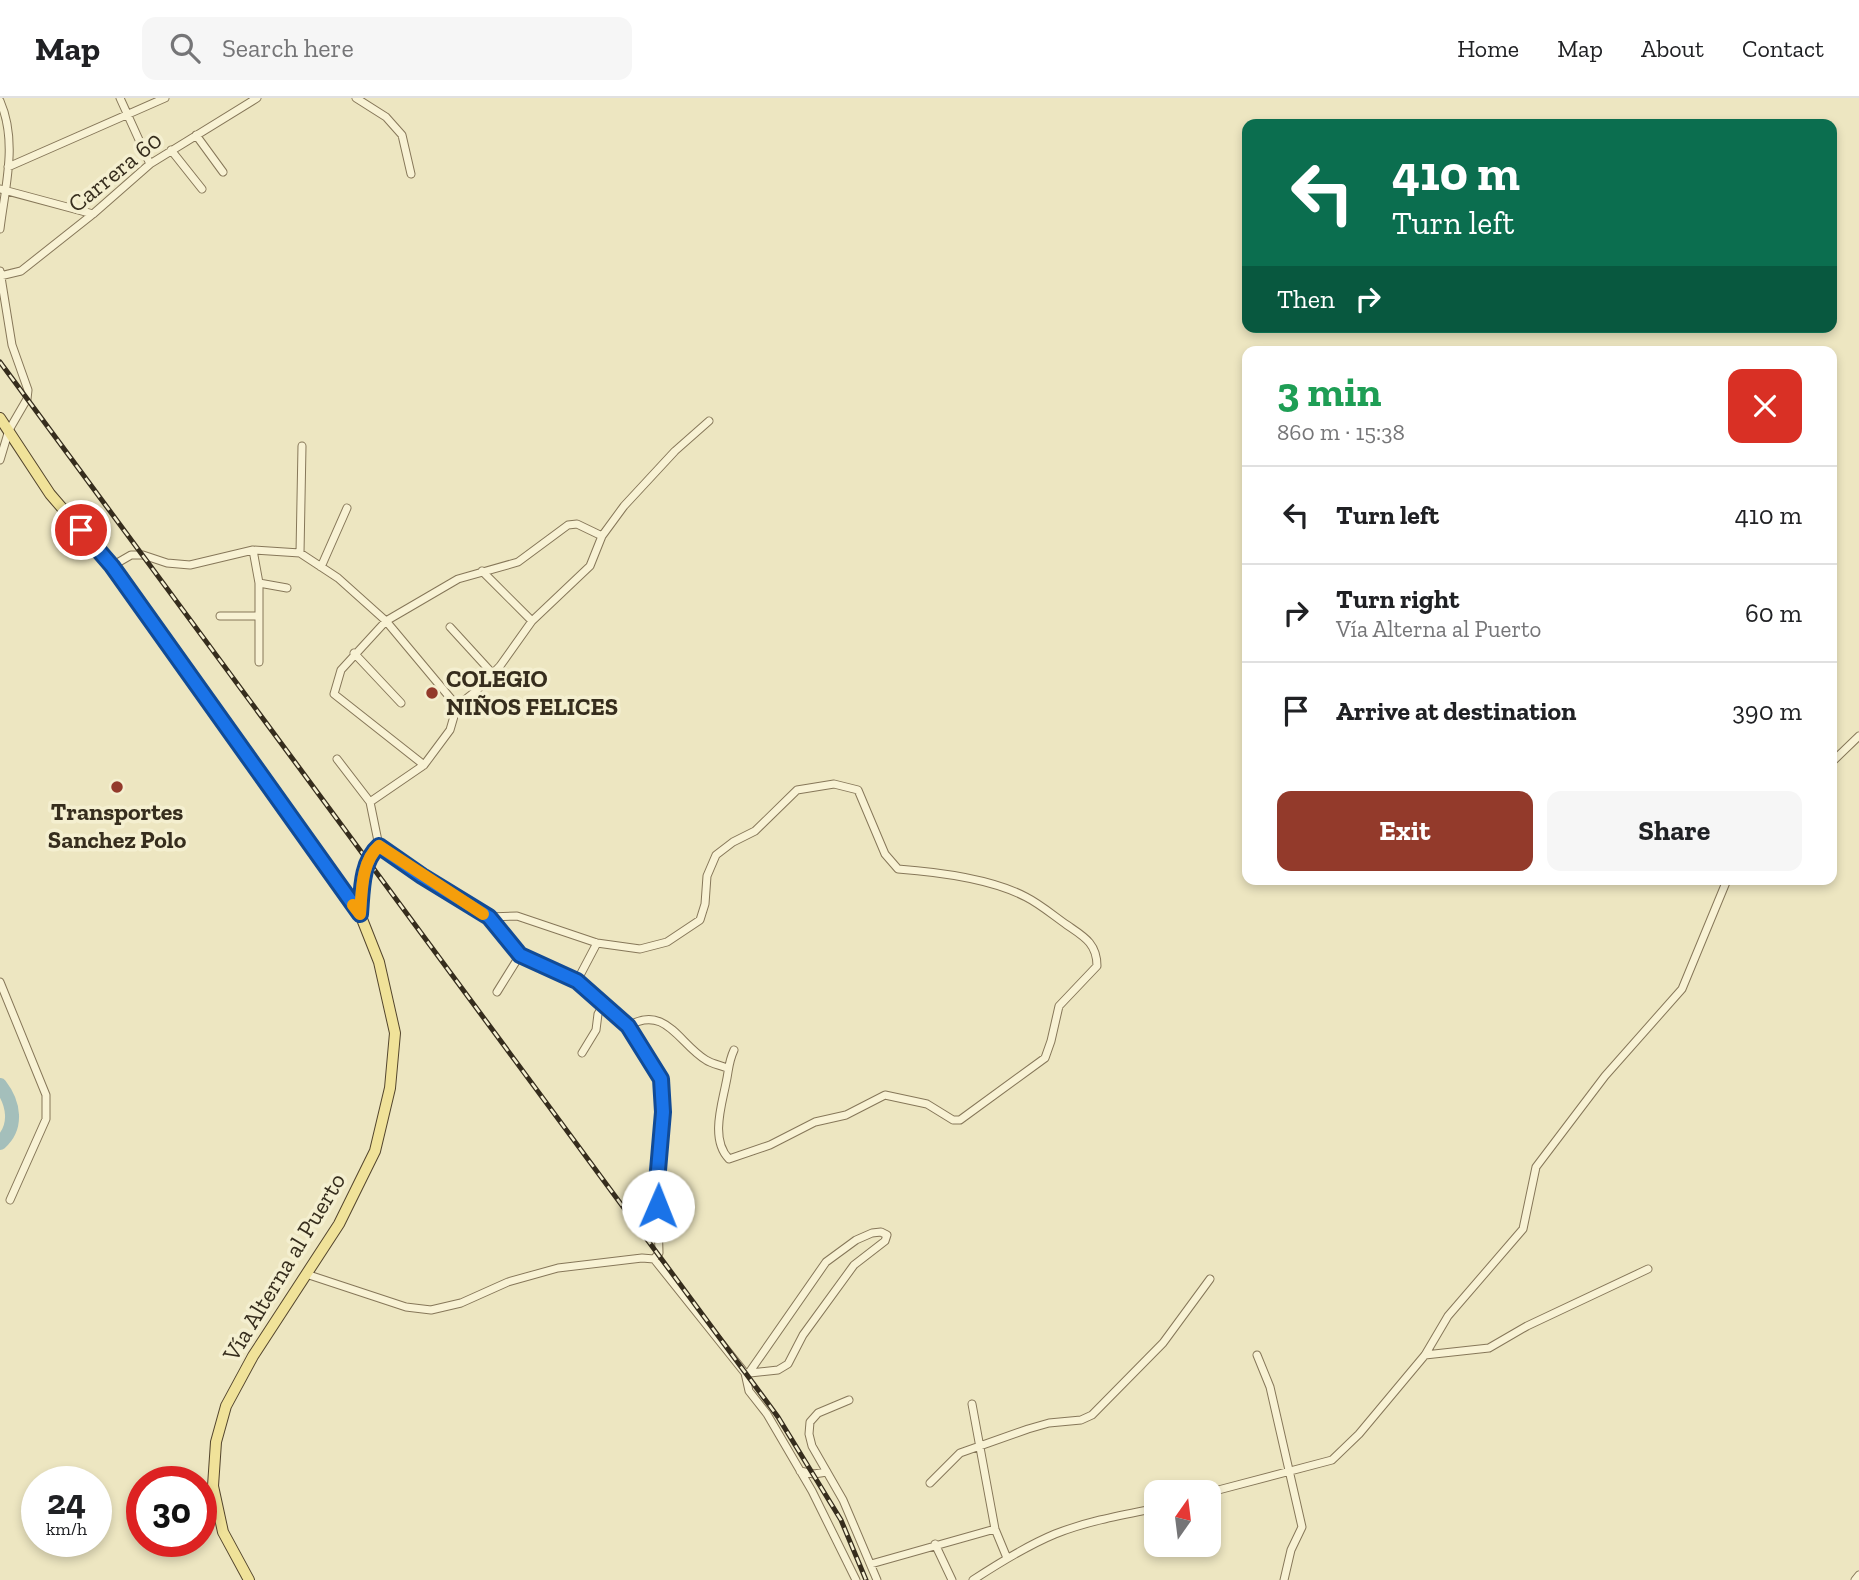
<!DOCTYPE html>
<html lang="en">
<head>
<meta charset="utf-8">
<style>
	:root { --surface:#fff; --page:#f6f6f6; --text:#202124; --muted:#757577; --line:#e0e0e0; --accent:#933a2b }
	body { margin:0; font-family:"Zilla Slab",serif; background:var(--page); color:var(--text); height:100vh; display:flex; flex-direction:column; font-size:26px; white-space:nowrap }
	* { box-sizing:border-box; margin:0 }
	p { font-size:23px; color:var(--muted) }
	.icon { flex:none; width:38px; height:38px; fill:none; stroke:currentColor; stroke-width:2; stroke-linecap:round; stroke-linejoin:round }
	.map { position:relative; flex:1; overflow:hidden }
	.panel { position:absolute; left:1242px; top:248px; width:595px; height:539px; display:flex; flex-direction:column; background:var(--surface); border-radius:14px; box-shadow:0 4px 10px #0003 }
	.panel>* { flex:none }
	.hud { position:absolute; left:1242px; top:21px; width:595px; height:214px; border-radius:14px; box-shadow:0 4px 10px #0003; background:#0b6e4f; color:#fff; overflow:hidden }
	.needle { width:46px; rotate:14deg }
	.tools { position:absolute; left:1144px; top:1382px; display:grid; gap:14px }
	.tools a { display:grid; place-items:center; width:77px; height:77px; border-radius:14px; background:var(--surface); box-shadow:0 4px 10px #0003; font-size:35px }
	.speed { position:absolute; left:21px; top:1368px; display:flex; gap:14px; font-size:35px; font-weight:700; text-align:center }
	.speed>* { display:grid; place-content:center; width:91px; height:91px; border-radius:50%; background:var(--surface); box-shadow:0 4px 10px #0003; line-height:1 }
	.speed small { font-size:18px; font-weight:400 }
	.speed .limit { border:10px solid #d22; background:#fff; color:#111 }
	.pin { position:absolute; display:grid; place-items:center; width:60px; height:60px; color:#fff; margin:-30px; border:4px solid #fff; border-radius:50%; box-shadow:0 2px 7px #0007 }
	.me { position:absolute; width:77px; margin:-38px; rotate:1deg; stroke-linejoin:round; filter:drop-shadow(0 0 5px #0008) }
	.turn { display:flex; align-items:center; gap:24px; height:147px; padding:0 35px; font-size:32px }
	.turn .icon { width:91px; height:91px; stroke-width:2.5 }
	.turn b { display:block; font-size:49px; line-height:60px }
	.then { display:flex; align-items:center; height:66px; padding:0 35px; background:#0003; gap:14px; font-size:26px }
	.round { display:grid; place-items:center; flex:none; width:74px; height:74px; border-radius:14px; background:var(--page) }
	.head { display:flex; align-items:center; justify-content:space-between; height:119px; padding:0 35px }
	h1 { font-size:42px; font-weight:700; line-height:52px; color:#1e9e55 }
	.cta { display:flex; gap:14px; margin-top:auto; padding:14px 35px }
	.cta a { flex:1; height:80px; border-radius:14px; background:var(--accent); color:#fff; font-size:28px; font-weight:700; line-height:80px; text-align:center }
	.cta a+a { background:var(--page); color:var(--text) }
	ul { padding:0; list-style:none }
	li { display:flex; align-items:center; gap:21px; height:98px; padding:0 35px; border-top:2px solid var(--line) }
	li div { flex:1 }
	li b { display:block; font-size:26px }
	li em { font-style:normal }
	header { display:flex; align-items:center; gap:42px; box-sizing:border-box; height:98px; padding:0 35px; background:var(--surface); border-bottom:2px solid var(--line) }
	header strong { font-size:33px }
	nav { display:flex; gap:38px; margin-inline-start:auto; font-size:24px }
	.search { width:490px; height:63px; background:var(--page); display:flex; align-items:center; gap:18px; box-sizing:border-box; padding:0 24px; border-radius:14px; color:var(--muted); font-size:26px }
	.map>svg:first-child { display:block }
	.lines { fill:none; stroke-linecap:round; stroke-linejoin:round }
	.river { stroke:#a4bfbb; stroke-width:14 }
	.street-casing { stroke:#867759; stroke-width:9 }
	.primary-casing { stroke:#53452d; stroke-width:12 }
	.street { stroke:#f8f2d4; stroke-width:7 }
	.primary { stroke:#f0e299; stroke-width:10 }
	.rail-casing { stroke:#362d1d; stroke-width:5 }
	.rail { stroke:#f4efd0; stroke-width:2.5; stroke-dasharray:8; stroke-linecap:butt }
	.route-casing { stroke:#114b97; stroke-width:18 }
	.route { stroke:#1a73e8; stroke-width:12 }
	.slow { stroke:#f59e0b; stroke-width:12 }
	.poi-dot { fill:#933a2b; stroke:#f4efd0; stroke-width:2.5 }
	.labels { text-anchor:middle; stroke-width:7; stroke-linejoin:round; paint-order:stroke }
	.street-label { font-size:24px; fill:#362d1d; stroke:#f4efd0 }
	.poi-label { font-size:24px; font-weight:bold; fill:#362d1d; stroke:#f4efd0; text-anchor:start }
</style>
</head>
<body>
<header>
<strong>Map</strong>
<div class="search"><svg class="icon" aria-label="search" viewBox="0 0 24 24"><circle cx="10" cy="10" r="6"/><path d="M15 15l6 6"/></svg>Search here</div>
<nav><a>Home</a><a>Map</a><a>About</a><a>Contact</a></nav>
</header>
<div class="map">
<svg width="1859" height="1482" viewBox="0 0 1859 1482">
	<rect width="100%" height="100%" fill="#ede6c1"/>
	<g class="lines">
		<!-- river -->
		<path class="river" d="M0,987c14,18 18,42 0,58"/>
		<defs>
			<path id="street" d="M120,0l30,66
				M356,0l30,19 16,18 9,39
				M0,3c18,41 5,86 0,128
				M196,37l27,37
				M171,52l31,39
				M8,69l157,-69
				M0,91l93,25
				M0,173l12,74 16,45 -1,9 -18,31 -9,30
				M0,178l21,-5 72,-57 57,-50 107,-66
				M253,452l6,33v79
				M300,455l2,-107
				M112,468l19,-11h12l24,8 23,2 63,-15 47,3 38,25 48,43 71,85
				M321,469l26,-59
				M482,473l50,50
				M259,485l28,5
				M220,518h38
				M450,529l43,47
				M354,555l47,50
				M337,661l33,43
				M1832,664l27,-26
				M424,667l-90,-71 7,-24 45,-49 72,-42 60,-17 50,-37 9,-1 25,12
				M379,748l43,30 67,41 31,38 57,26 51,45 33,53 2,33 -6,70 2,71 -5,6
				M360,815c3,-22 1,-51 19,-67l-9,-44 54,-37 26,-35 7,-24 19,-15 24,-25 32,-45 58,-55 12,-30 22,-30 51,-55 34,-30
				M489,819l28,-1 80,27 43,6 27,-7 33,-22 5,-16 2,-28 9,-21 17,-13 22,-11 42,-41 37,-6 24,6 27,64 13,15c40,3 92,9 128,28 14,7 28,19 41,28 16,11 30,18 30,41l-38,40 -8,35 -6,17 -85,62h-7l-26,-16 -42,-9 -39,20 -31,7 -45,23 -41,14c-19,-19 -7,-55 -3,-76 3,-13 2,-20 8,-33
				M577,883l20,-38
				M0,884l46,113v24l-36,81
				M497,894l23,-37
				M628,928c38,-22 51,18 78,34 6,4 14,5 21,8
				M582,955l14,-23 2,-16 6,-10
				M306,1176l100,33 25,3 30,-7 47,-21 50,-14 84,-10 12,1 91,114 4,18 18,23 45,77 44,89
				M1257,1257l13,32 32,140 -11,23 -7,30
				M1425,1257l64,-7 38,-22 121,-57
				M746,1279l80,-115 30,-22 16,-7 9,-1 6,3 -2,6 -31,24 -51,70 -15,29 -10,6 -28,3
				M849,1302l-31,13 -8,9 -1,12 3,12 31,54 34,80
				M972,1306l23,125 12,29
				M800,1373l14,3 13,-2
				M930,1385l30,-30 68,-24 21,-6 32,-3 11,-5 71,-72 47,-64
				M1207,1395l125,-33 27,-26 66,-79 23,-39 75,-87 13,-62 69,-91 77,-87 45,-109
				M935,1446l17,36
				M871,1466l124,-35
				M973,1482c26,-17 53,-34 82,-46 33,-13 67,-19 102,-26
				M1855,1482l4,-5"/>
			<path id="primary" d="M0,320l50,76 62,72 248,348 19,48 16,71 -5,55 -15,63 -36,73 -86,132 -27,50 -10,36 -3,44 10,46 26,48"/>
		</defs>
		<!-- street casing -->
		<use href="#street" class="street-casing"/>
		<!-- primary casing -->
		<use href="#primary" class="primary-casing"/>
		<!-- street -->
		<use href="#street" class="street"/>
		<!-- primary -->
		<use href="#primary" class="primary"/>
		<defs>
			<path id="rail" d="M0,264l778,1055 63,103 25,60"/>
		</defs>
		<!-- rail casing -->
		<use href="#rail" class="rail-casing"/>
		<!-- rail -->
		<use href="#rail" class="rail"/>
	</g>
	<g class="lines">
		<defs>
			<path id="route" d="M81,432l31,36 248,348c2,-23 1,-52 19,-68l43,30 67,41 31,38 57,26 51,45 33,53 2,33 -6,70 1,24"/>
		</defs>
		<!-- route casing -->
		<use href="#route" class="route-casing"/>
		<!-- route -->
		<use href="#route" class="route"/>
		<!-- slow -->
		<path class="slow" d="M353,807l7,9c2,-23 1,-52 19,-68l104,68"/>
	</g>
	<!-- markers -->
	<g class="poi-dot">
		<circle cx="432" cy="595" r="7"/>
		<circle cx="117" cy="689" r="7"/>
	</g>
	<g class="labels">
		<!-- street labels -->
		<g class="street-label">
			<text transform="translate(115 74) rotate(-39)" y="8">Carrera 60</text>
			<text transform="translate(284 1169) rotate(-59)" y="8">Vía Alterna al Puerto</text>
		</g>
		<!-- poi labels -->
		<g class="poi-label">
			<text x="446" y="589">COLEGIO<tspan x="446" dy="28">NIÑOS FELICES</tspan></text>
			<text x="117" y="722" text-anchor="middle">Transportes<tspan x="117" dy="28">Sanchez Polo</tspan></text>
		</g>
	</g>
</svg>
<div class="tools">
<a><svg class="needle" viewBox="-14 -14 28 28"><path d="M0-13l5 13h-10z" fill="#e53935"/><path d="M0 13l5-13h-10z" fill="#757577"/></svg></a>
</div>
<div class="speed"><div>24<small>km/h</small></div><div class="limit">30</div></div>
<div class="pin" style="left:81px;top:432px;background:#d93025"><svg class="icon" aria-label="arrive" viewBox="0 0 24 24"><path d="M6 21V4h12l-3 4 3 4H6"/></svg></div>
<svg class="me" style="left:658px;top:1108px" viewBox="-20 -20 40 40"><circle r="19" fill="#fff"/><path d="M0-13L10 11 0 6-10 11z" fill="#1a73e8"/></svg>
<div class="hud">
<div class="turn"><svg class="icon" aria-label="left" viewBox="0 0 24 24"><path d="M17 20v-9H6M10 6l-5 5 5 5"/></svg><div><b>410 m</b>Turn left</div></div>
<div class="then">Then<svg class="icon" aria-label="right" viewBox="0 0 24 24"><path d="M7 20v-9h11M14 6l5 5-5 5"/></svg></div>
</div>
<section class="panel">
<div class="head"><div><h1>3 min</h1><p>860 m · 15:38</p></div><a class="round" style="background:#d93025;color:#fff"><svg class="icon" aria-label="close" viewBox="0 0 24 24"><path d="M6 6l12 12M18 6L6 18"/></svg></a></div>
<ul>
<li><svg class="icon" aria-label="left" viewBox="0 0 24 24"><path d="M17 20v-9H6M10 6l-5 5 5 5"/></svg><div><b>Turn left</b></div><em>410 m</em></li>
<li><svg class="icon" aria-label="right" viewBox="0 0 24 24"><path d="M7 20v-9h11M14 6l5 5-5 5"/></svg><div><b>Turn right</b><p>Vía Alterna al Puerto</p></div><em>60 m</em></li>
<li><svg class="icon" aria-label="arrive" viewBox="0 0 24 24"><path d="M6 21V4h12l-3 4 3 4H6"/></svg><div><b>Arrive at destination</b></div><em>390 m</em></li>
</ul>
<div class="cta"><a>Exit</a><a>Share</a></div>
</section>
</div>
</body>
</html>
